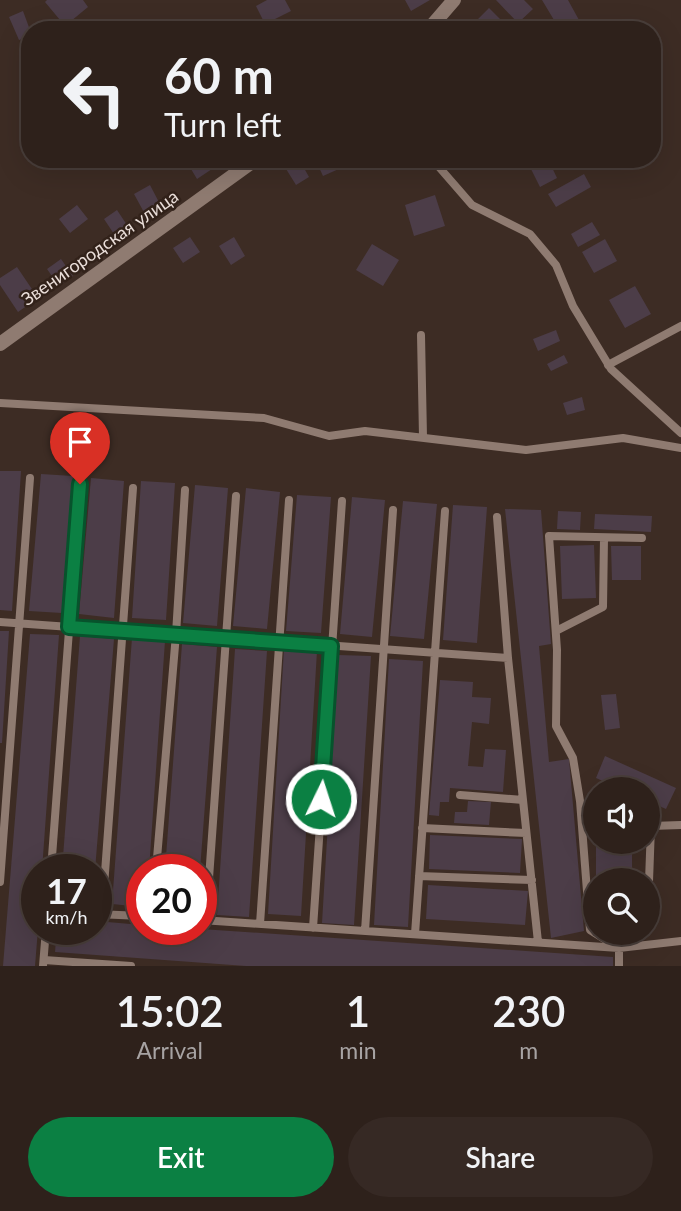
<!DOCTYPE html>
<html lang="en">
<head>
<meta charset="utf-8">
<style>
	:root { --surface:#2e211b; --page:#362924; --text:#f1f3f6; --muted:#a7a3a3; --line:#493e3a; --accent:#0b8043 }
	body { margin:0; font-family:Lato,sans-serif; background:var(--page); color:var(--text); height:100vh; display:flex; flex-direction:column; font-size:26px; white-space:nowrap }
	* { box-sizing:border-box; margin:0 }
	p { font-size:23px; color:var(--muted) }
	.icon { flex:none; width:38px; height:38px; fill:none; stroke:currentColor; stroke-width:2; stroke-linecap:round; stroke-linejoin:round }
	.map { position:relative; height:966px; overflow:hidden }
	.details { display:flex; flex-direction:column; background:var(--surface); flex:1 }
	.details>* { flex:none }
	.guide { position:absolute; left:21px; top:21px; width:640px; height:147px; border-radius:28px; box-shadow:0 7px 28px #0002,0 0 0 2px var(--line); background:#2e211b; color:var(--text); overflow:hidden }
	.fabs { position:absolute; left:583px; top:777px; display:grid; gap:14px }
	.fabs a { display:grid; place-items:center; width:77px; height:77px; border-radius:50%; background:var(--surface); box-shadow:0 7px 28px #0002,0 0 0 2px var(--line); font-size:35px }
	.speed { position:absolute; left:21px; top:854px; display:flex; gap:14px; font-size:35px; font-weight:700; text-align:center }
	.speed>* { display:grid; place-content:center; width:91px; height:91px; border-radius:50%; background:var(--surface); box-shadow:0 7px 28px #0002,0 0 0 2px var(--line); line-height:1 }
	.speed small { font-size:18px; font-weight:400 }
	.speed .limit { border:10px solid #d22; background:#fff; color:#111 }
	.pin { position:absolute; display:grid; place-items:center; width:60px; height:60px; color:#fff; margin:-72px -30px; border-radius:50% 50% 50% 0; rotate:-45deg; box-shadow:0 0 7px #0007 }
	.pin .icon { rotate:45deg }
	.me { position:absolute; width:77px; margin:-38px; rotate:4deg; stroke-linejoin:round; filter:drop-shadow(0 0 5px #0008) }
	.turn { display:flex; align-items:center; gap:24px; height:147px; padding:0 28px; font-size:32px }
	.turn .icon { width:91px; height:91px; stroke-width:2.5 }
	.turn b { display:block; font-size:49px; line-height:60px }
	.eta { display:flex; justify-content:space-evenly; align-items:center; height:119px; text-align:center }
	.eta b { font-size:42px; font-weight:600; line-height:49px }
	.action { display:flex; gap:14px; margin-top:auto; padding:14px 28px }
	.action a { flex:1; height:80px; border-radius:42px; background:var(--accent); color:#fff; font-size:28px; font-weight:600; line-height:80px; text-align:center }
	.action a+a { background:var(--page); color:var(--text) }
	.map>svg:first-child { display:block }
	.building { fill:#4c3d48 }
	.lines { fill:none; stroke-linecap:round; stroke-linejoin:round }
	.lane { stroke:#8f7b71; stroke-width:8 }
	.street { stroke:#8f7b71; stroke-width:14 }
	.route-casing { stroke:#07532c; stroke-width:18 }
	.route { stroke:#0b8043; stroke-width:12 }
	.labels { text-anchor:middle; stroke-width:5; stroke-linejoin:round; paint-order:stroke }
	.street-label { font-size:18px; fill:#eaded9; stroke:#32221a }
</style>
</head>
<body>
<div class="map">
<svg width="681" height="966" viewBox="0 0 681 966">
	<rect width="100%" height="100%" fill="#3d2c24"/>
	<!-- building -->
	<path class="building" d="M47,0h36l5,7 -23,19 -20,-24z
		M267,0h18l6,11 -26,13 -9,-18z
		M405,0h25l-19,11z
		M496,0h28l9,9 -15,14z
		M542,0h26l11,20 -19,10z
		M489,8l16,16 -6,6h-13l-9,-10z
		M23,11l7,19v6l-11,4 -10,-23z
		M185,159h20l7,10 -15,10z
		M291,159h8l10,18 -13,8 -13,-21z
		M315,159h22l4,9 -18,8z
		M541,159h7l9,19 -17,9 -11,-22z
		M584,174l7,13 -35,20 -8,-13z
		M150,185l12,23 -16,8 -12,-22z
		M435,195l10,31 -31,10 -9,-31z
		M77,205l11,14 -18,14 -11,-14z
		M117,210l14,21 -13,9 -14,-21z
		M592,222l8,13 -22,12 -7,-13z
		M190,237l10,15 -17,11 -10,-15z
		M234,237l11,19 -14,9 -12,-19z
		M605,239l12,22 -23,12 -12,-21z
		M372,244l27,16 -16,26 -27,-16z
		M61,259l12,17 -14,10 -12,-17z
		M17,267l21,31 -20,14 -18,-27v-7z
		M635,286l16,28 -26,14 -16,-28z
		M556,330l4,11 -22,10 -5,-12z
		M564,355l4,8 -17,8 -4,-7z
		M582,397l3,13 -18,5 -4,-12z
		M0,471h21l-9,140 -12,-1z
		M41,474l32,2 -11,137 -33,-2z
		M91,478l33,3 -10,137 -35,-4z
		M141,481l34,2 -9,137 -34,-2z
		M195,485l33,3 -11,138 -34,-3z
		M246,488l34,4 -13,137 -34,-3z
		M297,495l34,2 -10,136 -35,-2z
		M352,497l33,3 -13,137 -32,-3z
		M403,501l34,3 -13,135 -34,-3z
		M453,505l34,2 -10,136 -34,-3z
		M505,509l36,1 10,134 -12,2 10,116 20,-3 15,172 -33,7z
		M558,511l23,1 -1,18 -23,-1z
		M595,514l57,2 -1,16 -57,-3z
		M594,545l2,53 -34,1 -2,-53z
		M611,546h30v34h-29z
		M0,631h9l-7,112h-2z
		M30,634l29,1 -17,235h-5l1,59 -3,37h-32z
		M80,636l34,3 -19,231h-33z
		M132,638l33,3 -16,229h-7v37l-30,-3z
		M182,644l35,3 -17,223h-35z
		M235,649l32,2 -18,266 -32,-2z
		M284,649l33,2 -16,265 -33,-2z
		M338,655l33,1 -17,269 -32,-2z
		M389,659l34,2 -15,266 -34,-2z
		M440,680l33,2 -1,15 19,1 -2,26 -17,-2 -4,44 15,1 2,-18 21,1 -3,42 -53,-4 -1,14h-9l-1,14 -10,-1z
		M616,694l4,34 -15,2 -4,-35z
		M605,756l71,32 -10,21 -18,-8v-12h-27l-25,-11z
		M468,801l23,1 -2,23 -35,-2 1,-11h12z
		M430,835l92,4 -2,34 -91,-4z
		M596,842h36v38h-36z
		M428,885l100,6 -3,34 -99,-6z
		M96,921l46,4v4h59l412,28v9h-367l-191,-14 2,-23h39z"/>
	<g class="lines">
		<!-- lane -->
		<path class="lane" d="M432,159l40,46 58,29 26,31 17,41 38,63 70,64
			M421,335l2,102
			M608,365l73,-39
			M0,403l264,15 65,18 36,-5 161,19 97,-12 58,10
			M497,517l11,141 30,284
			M0,622l508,36
			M556,631l47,-24 1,-69
			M460,795l63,5
			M422,828l104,5
			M51,870l29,-386
			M156,870l20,-236 9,-144
			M419,876l113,4
			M0,882l30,-404
			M648,909l3,-83 30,-1
			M96,914l46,2
			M102,914l31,-426
			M201,920l418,28 62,-7
			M206,921l30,-425
			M260,924l29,-424
			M313,928l29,-427
			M365,931l28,-421
			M415,934l30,-423
			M44,960l87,6
			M43,966l3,-37
			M619,966v-18l-29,-18 -10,-129 -7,-43 -17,-32 1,-76 -8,-114 93,2"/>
		<!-- street -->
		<path class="street" d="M428,30l26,-30
			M0,344l256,-185"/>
	</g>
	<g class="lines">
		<defs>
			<path id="route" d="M80,484l-11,143 262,19 -10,153"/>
		</defs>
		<!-- route casing -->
		<use href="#route" class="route-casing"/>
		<!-- route -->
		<use href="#route" class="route"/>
	</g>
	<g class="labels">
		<!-- street labels -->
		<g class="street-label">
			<text transform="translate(100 248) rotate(-35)" y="6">Звенигородская улица</text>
		</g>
	</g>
</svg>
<div class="fabs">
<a><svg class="icon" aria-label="sound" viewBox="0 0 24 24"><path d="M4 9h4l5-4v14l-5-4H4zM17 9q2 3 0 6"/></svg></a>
<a><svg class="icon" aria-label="search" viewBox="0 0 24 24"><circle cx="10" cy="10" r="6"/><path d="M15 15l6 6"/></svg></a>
</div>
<div class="speed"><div>17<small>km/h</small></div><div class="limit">20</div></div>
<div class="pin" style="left:80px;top:484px;background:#d93025"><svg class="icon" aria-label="arrive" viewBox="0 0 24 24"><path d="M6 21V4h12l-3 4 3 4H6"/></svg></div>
<svg class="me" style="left:321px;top:799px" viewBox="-20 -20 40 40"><circle r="17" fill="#0b8043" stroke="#fff" stroke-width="3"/><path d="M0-11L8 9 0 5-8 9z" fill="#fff"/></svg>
<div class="guide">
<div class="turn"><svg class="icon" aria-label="left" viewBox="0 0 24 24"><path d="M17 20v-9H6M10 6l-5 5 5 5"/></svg><div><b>60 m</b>Turn left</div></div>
</div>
</div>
<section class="details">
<div class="eta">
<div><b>15:02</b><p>Arrival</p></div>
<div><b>1</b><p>min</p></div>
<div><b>230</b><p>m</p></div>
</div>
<div class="action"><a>Exit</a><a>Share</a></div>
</section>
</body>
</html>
